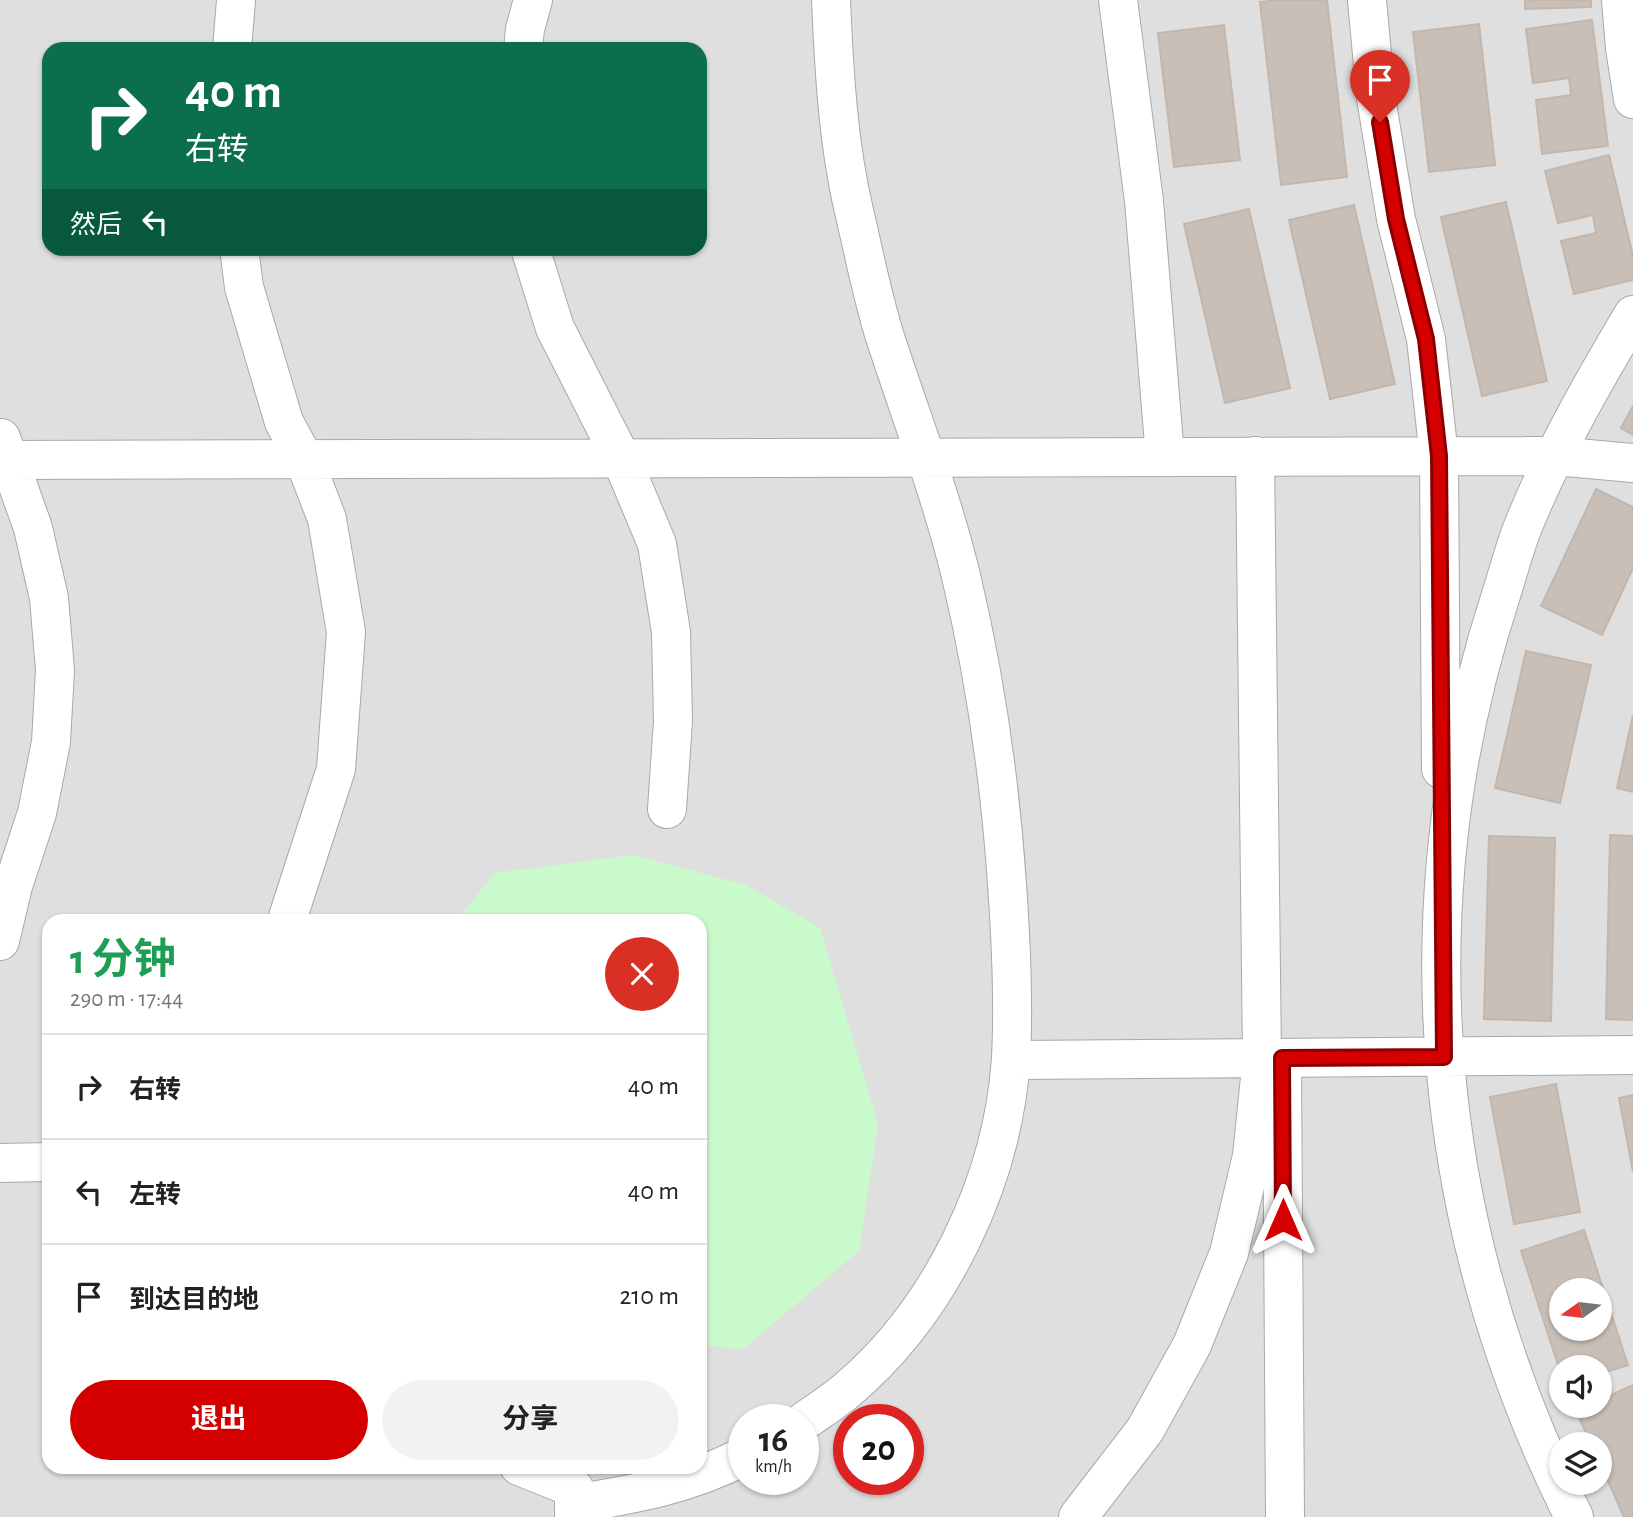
<!DOCTYPE html>
<html lang="zh">
<head>
<meta charset="utf-8">
<style>
	:root { --surface:#fff; --page:#f2f2f2; --text:#222; --muted:#767676; --line:#e0e0e0; --accent:#d40000 }
	body { margin:0; font-family:"Alegreya Sans","Noto Sans SC",sans-serif; background:var(--page); color:var(--text); height:100vh; display:flex; flex-direction:column; font-size:26px; white-space:nowrap }
	* { box-sizing:border-box; margin:0 }
	p { font-size:23px; color:var(--muted) }
	.icon { flex:none; width:38px; height:38px; fill:none; stroke:currentColor; stroke-width:2; stroke-linecap:round; stroke-linejoin:round }
	.map { position:relative; flex:1; overflow:hidden }
	.panel { position:absolute; left:42px; top:914px; width:665px; height:560px; display:flex; flex-direction:column; background:var(--surface); border-radius:21px; box-shadow:0 2px 5px #0004 }
	.panel>* { flex:none }
	.banner { position:absolute; left:42px; top:42px; width:665px; height:214px; border-radius:21px; box-shadow:0 2px 5px #0004; background:#0b6e4f; color:#fff; overflow:hidden }
	.needle { width:46px; rotate:256deg }
	.controls { position:absolute; left:1549px; top:1278px; display:grid; gap:14px }
	.controls a { display:grid; place-items:center; width:63px; height:63px; border-radius:50%; background:var(--surface); box-shadow:0 2px 5px #0004; font-size:35px }
	.speed { position:absolute; left:728px; top:1404px; display:flex; gap:14px; font-size:35px; font-weight:700; text-align:center }
	.speed>* { display:grid; place-content:center; width:91px; height:91px; border-radius:50%; background:var(--surface); box-shadow:0 2px 5px #0004; line-height:1 }
	.speed small { font-size:18px; font-weight:400 }
	.speed .limit { border:10px solid #d22; background:#fff; color:#111 }
	.pin { position:absolute; display:grid; place-items:center; width:60px; height:60px; color:#fff; margin:-72px -30px; border-radius:50% 50% 50% 0; rotate:-45deg; box-shadow:0 0 7px #0007 }
	.pin .icon { rotate:45deg }
	.me { position:absolute; width:77px; margin:-38px; rotate:0deg; stroke-linejoin:round; filter:drop-shadow(0 0 5px #0008) }
	.turn { display:flex; align-items:center; gap:24px; height:147px; padding:0 28px; font-size:32px }
	.turn .icon { width:91px; height:91px; stroke-width:2.5 }
	.turn b { display:block; font-size:49px; line-height:60px }
	.then { display:flex; align-items:center; height:66px; padding:0 28px; background:#0003; gap:14px; font-size:26px }
	.round { display:grid; place-items:center; flex:none; width:74px; height:74px; border-radius:37px; background:var(--page) }
	.overview { display:flex; align-items:center; justify-content:space-between; height:119px; padding:0 28px }
	h1 { font-size:42px; font-weight:700; line-height:52px; color:#1e9e55 }
	.action { display:flex; gap:14px; margin-top:auto; padding:14px 28px }
	.action a { flex:1; height:80px; border-radius:42px; background:var(--accent); color:#fff; font-size:28px; font-weight:700; line-height:80px; text-align:center }
	.action a+a { background:var(--page); color:var(--text) }
	ul { padding:0; list-style:none }
	li { display:flex; align-items:center; gap:21px; height:105px; padding:0 28px; border-top:2px solid var(--line) }
	li div { flex:1 }
	li b { display:block; font-size:26px }
	li em { font-style:normal }
	.map>svg:first-child { display:block }
	.residential { fill:#e0dfdf; fill-rule:evenodd }
	.park { fill:#c8facc }
	.building { fill:#c7bfb8; stroke:#c4b6ab; stroke-width:2; fill-rule:evenodd }
	.lines { fill:none; stroke-linecap:round; stroke-linejoin:round }
	.minor-casing { stroke:#a9a9a9; stroke-width:40 }
	.minor { stroke:#fff; stroke-width:38 }
	.route-casing { stroke:#8a0000; stroke-width:18 }
	.route { stroke:#d40000; stroke-width:12 }
</style>
</head>
<body>
<div class="map">
<svg width="1633" height="1517" viewBox="0 0 1633 1517">
	<rect width="100%" height="100%" fill="#f2efe9"/>
	<!-- residential -->
	<path class="residential" d="M0,0h1633v1517h-1633zM49,49h651v199h-651zM49,920h651v546h-651zM1561,1290h39v38h-39zM1561,1367h39v38h-39zM744,1419h59v60h-59zM849,1419h59v60h-59zM1561,1444h39v38h-39z"/>
	<!-- park -->
	<path class="park" d="M633,855l113,30 74,43 58,196 -19,127 -116,98 -43,-4v-425h-243l38,-47z"/>
	<!-- building -->
	<path class="building" d="M1280,0h47l20,177 -66,8 -21,-183z
		M1525,0h66v7l-66,2z
		M1592,20l16,126 -66,8 -6,-54 35,-5 -2,-17 -36,5 -7,-54z
		M1479,24l16,141 -66,7 -16,-140z
		M1224,25l16,135 -66,7 -16,-134z
		M1609,155l24,101v24l-59,14 -13,-53 35,-8 -3,-18 -35,8 -13,-52z
		M1506,202l41,179 -65,15 -41,-179z
		M1354,205l41,179 -65,15 -41,-179z
		M1249,209l41,179 -65,15 -41,-179z
		M1633,406v29l-12,-7z
		M1596,489l37,18v61l-31,67 -61,-29z
		M1526,651l65,14 -31,138 -65,-15z
		M1633,715v77l-16,-4z
		M1610,835l23,1v184l-27,-1z
		M1489,836l66,2 -4,183 -67,-2z
		M1556,1084l24,128 -66,12 -24,-127z
		M1633,1095v77l-14,-74z
		M1584,1230l44,135 -28,9v-7h-39v7l-40,-123zM1561,1290h39v38h-39z
		M1633,1385v132h-9l-24,-54v-19h-9l-15,-33 13,-6h11v-5z"/>
	<g class="lines">
		<defs>
			<path id="minor" d="M1118,0l26,201 21,255
				M1367,0l9,98 20,121 30,120 13,117 2,313
				M1621,0l4,48 8,51
				M232,49l4,-49
				M523,49l2,-20 8,-29
				M239,248l5,39 40,135 20,37 23,60 19,113 -10,137 -49,151
				M530,248l25,80 66,130 36,86 14,88 2,89 -6,88
				M0,460l1556,-4 77,7
				M0,941l13,-55 24,-73 14,-71 4,-72 -6,-72 -16,-70 -32,-90
				M1011,1060l622,-5
				M1282,1067l3,450
				M0,1163l49,-1
				M803,1422c14,-10 30,-20 43,-31 95,-80 157,-210 165,-333 3,-57 0,-117 -4,-174 -7,-104 -22,-207 -46,-308 -20,-82 -50,-159 -76,-239 -13,-41 -21,-84 -31,-126 -16,-68 -20,-141 -23,-211
				M519,1466l55,22v29
				M574,1504c61,-10 114,-19 170,-48
				M1078,1517l67,-87 47,-85 37,-92 23,-97 10,-98 -7,-602
				M1574,1517c-145,-290 -174,-612 -73,-922 7,-22 13,-45 21,-66 30,-75 70,-145 111,-214"/>
		</defs>
		<!-- minor casing -->
		<use href="#minor" class="minor-casing"/>
		<!-- minor -->
		<use href="#minor" class="minor"/>
	</g>
	<g class="lines">
		<defs>
			<path id="route" d="M1283,1220l-1,-162 162,-1 -5,-601 -13,-117 -30,-120 -16,-97"/>
		</defs>
		<!-- route casing -->
		<use href="#route" class="route-casing"/>
		<!-- route -->
		<use href="#route" class="route"/>
	</g>
</svg>
<div class="controls">
<a><svg class="needle" viewBox="-14 -14 28 28"><path d="M0-13l5 13h-10z" fill="#e53935"/><path d="M0 13l5-13h-10z" fill="#767676"/></svg></a>
<a><svg class="icon" aria-label="sound" viewBox="0 0 24 24"><path d="M4 9h4l5-4v14l-5-4H4zM17 9q2 3 0 6"/></svg></a>
<a><svg class="icon" aria-label="layers" viewBox="0 0 24 24"><path d="M12 4l9 5-9 5-9-5zM3 14l9 5 9-5"/></svg></a>
</div>
<div class="speed"><div>16<small>km/h</small></div><div class="limit">20</div></div>
<div class="pin" style="left:1380px;top:122px;background:#d93025"><svg class="icon" aria-label="arrive" viewBox="0 0 24 24"><path d="M6 21V4h12l-3 4 3 4H6"/></svg></div>
<svg class="me" style="left:1283px;top:1220px" viewBox="-20 -20 40 40"><path d="M0-17L14 15 0 8-14 15z" fill="#d40000" stroke="#fff" stroke-width="4"/></svg>
<div class="banner">
<div class="turn"><svg class="icon" aria-label="right" viewBox="0 0 24 24"><path d="M7 20v-9h11M14 6l5 5-5 5"/></svg><div><b>40 m</b>右转</div></div>
<div class="then">然后<svg class="icon" aria-label="left" viewBox="0 0 24 24"><path d="M17 20v-9H6M10 6l-5 5 5 5"/></svg></div>
</div>
<section class="panel">
<div class="overview"><div><h1>1 分钟</h1><p>290 m · 17:44</p></div><a class="round" style="background:#d93025;color:#fff"><svg class="icon" aria-label="close" viewBox="0 0 24 24"><path d="M6 6l12 12M18 6L6 18"/></svg></a></div>
<ul>
<li><svg class="icon" aria-label="right" viewBox="0 0 24 24"><path d="M7 20v-9h11M14 6l5 5-5 5"/></svg><div><b>右转</b></div><em>40 m</em></li>
<li><svg class="icon" aria-label="left" viewBox="0 0 24 24"><path d="M17 20v-9H6M10 6l-5 5 5 5"/></svg><div><b>左转</b></div><em>40 m</em></li>
<li><svg class="icon" aria-label="arrive" viewBox="0 0 24 24"><path d="M6 21V4h12l-3 4 3 4H6"/></svg><div><b>到达目的地</b></div><em>210 m</em></li>
</ul>
<div class="action"><a>退出</a><a>分享</a></div>
</section>
</div>
</body>
</html>
